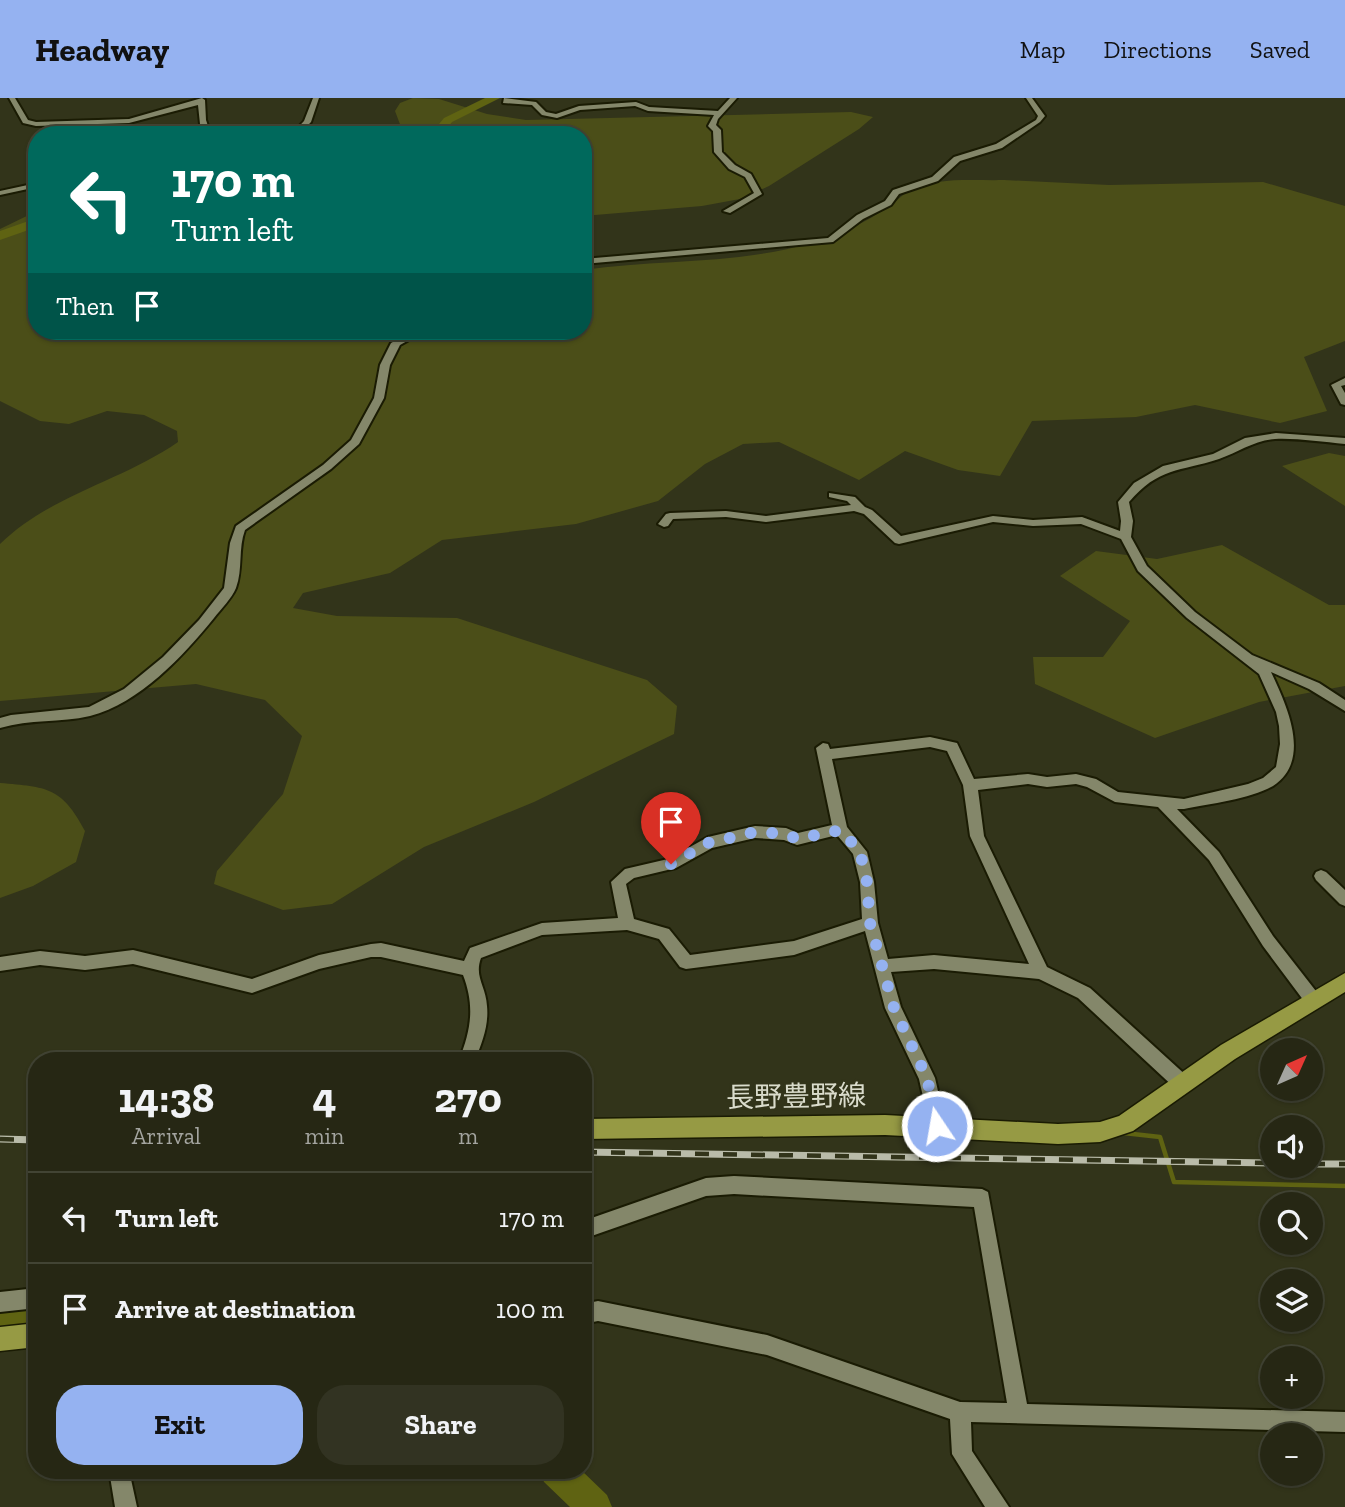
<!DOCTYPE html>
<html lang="en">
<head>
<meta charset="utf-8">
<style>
	:root { --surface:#262714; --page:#323322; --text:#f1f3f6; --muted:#a4a5a0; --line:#424434; --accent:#95b2f1 }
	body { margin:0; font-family:"Zilla Slab","Noto Sans JP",serif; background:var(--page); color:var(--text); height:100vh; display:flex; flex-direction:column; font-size:26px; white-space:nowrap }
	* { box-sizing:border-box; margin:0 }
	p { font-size:23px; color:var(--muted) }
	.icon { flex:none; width:38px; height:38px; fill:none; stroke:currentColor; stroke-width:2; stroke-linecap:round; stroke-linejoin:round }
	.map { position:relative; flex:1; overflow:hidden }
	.details { position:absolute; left:28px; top:954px; width:564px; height:427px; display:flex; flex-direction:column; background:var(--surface); border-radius:28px; box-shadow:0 2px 5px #0004,0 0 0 2px var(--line) }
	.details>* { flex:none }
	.hud { position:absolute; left:28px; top:28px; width:564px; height:214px; border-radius:28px; box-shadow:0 2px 5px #0004,0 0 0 2px var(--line); background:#00695c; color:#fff; overflow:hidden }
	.needle { width:46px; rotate:45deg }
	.buttons { position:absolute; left:1260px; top:940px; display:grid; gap:14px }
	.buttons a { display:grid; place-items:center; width:63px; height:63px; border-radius:50%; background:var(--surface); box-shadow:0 2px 5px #0004,0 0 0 2px var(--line); font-size:35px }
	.pin { position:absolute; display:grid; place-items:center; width:60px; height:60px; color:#fff; margin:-72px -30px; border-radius:50% 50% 50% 0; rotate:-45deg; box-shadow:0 0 7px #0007 }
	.pin .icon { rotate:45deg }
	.me { position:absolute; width:77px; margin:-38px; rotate:348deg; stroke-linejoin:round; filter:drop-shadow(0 0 5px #0008) }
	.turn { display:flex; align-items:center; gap:24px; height:147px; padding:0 28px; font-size:32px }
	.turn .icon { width:91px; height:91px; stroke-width:2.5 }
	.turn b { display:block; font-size:49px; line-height:60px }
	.then { display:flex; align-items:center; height:66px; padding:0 28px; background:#0003; gap:14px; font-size:26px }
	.eta { display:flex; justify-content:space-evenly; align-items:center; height:119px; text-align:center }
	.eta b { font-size:42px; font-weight:800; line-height:49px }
	.button { display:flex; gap:14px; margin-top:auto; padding:14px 28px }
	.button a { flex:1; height:80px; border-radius:28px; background:var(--accent); color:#111; font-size:28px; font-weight:800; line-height:80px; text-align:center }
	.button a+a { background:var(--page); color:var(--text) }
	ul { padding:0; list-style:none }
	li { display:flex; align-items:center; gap:21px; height:91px; padding:0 28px; border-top:2px solid var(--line) }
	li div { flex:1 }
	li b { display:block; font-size:26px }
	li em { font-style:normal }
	header { display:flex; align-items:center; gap:42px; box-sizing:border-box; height:98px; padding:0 35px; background:var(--accent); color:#111 }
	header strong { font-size:33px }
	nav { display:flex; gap:38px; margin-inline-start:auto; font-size:24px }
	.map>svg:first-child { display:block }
	.green { fill:#4b4e18 }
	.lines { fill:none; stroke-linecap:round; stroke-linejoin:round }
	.stream { stroke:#5f6312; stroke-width:4.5 }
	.river { fill:#5f6312; fill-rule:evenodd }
	.minor-casing { stroke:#1a1b03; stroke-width:4 }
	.major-casing { stroke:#1a1b03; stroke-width:3 }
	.minor { fill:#84876a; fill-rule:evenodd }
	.major { fill:#969a44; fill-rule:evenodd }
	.rail-casing { stroke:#b9bba9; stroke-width:7 }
	.rail { stroke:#32341a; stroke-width:4.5; stroke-dasharray:14; stroke-linecap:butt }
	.route { stroke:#95b2f1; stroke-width:12; stroke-dasharray:0 21.6 }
	.labels { text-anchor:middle; stroke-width:5; stroke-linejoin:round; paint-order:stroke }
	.near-street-label { font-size:28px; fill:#dadccc; stroke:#32341a }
</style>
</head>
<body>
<header>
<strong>Headway</strong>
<nav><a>Map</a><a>Directions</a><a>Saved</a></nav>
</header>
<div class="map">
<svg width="1345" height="1409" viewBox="0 0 1345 1409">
	<rect width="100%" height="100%" fill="#32341a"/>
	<!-- green -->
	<path class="green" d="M413,0l26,1 48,15 39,6 325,-8 22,5 -14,12 -90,57 -29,13 -38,7 -119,10v-81h-198l16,-8 -6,-16 5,-8z
		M1004,82l105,5 154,-3 82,24v135l-41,16 23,54 -47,12 -85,-18 -59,12 -104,4 -32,55 -42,-6 -53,-19 -46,29 -80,-38 -36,2 -38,20 -47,37 -82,23 -134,16 -52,33 -87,20 -10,15 44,8 120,2 190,62 30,26 -3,28 -140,68 -110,45 -92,57 -49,6 -69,-26 3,-13 66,-77 19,-58 -37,-36 -69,-16 -196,17v-157c50,-49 122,-63 178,-102l-1,-11 -33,-16 -37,-4 -38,13 -29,-3 -40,-20v-172l37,-18v120h546v-61c75,-11 154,-5 228,-27 26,-7 54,-20 77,-36 7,-5 14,-12 21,-16 27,-15 66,-10 95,-11z
		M1329,355l16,3v50l-63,-40z
		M1222,447l107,60h16v81l-86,16 -104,36 -120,-54 -2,-27h70l27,-36 -70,-45 36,-25 61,8z
		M0,685c47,4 62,4 85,48l-9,31 -43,24 -33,12z"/>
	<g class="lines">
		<!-- stream -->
		<path class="stream" d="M1124,1035l36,4 14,45 171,4"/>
		<!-- river -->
		<path class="river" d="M485,0h15l-48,24 -10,13h-12l14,-17z
			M37,120v9l-37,13v-9z
			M37,1203v32l-37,3v-32z
			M539,1372h42l26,25 5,12h-42l-26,-25z"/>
		<defs>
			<path id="minor" d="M9,0h6l13,22 8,2 93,-3 73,-21 3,2 1,20 3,9 5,6h-8l-6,-11 -2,-19 -69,18 -93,3 -13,-3z
				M313,0h6l-8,24 -13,13h-7l13,-14z
				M504,0l32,4 10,10 10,2 23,-8 57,-4 13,5 69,4 12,-13h7l-19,21 -2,6 5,5 1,22 13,13 16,9 11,20 -32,19 -7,-2 31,-18 -9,-16 -16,-8 -15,-17 -1,-21 -5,-5 6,-11 -66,-4 -13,-5 -55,4 -23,8 -15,-3 -10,-10 -29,-2z
				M1026,0h6l13,18 -5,6 -38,26 -42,13 -22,20 -39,13 -8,11 -28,14 -30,23 -250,22v-5l245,-21 29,-23 28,-14 8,-11 39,-13 22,-20 42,-13 40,-24 2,-4z
				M219,35l17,2h-20z
				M37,85v4l-37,8v-4z
				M413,233h12l-25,14 -10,20 -6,33 -25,46 -28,25 -86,61c-7,18 -2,39 -9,58 -4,10 -15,21 -22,30 -32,39 -74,85 -124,98 -30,7 -60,3 -90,12v-10l11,-3 78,-8 35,-18 39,-32 36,-37 25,-32 6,-45 6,-17 87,-61 28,-25 23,-42 6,-33 11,-22z
				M1345,280v7l-4,1 4,7v12l-4,-1 -10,-19z
				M1276,335l69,5v6c-23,-2 -48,-6 -70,-5 -22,2 -36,13 -56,20 -40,13 -60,8 -90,43l4,19 -2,16 16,29 48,46 57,43 67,28 26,17v11l-36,-22 -38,-17c15,32 42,88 2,114 -22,13 -63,18 -89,23h-7l42,43 54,84 46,59 2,5 -2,5 -6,2 -6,-2 -44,-59 -54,-86 -51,-53 -43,-5 -28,-15 -11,-3 -29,3 -19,-3 -50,6 6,46 63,131 43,21 99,90 2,6 -2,6 -6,2 -6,-2 -99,-92 -39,-19 -105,-10 -43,3 10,35 34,71 11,48 -3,6 -6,2 -6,-2 -12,-53 -34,-71 -20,-77 -71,24 -108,14 -6,-2 -21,-28 -32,-9 -85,5 -61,23c-7,19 5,28 6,48 2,19 -5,37 -12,54h-16c12,-30 16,-54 4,-85l-82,-18h-10l-52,12 -67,24 -119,-29 -48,6 -45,-5 -40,6v-14l40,-6 45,5 48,-6 119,29 67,-24 52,-11 10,-1 83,18 6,-13 72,-25 76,-5 -7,-36 14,-13 43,-10 40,-22 47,-11 31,2 12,5 34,-8 -16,-77 7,-5 5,1 2,5 100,-12 27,6 17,36 54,-5 19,3 29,-3 20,5 22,13 66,7 64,-15 15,-6 13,-11 4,-23 -1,-18 -3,-14 -17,-38 -72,-56 -49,-47 -17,-32 -40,-15 -48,2 -40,-4 -94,22 -4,-1 -31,-29 -10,-3 -88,11 -40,-5 -53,2 -5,7 -4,1 -6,-3 8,-10 4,-1 56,-2 40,5 85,-11 -4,-4 -18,-4v-4l26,4 10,10 7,3 29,26 92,-20 40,4 49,-3 38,14 1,-10 -3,-19 16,-19 29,-17 50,-12 32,-16zM930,649l17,4 16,34 7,51 59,128 -95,-9 -46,4 -10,-36 -4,-41 -7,-30 -20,-25 -15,-68zM837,737l16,19 7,28 2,37 -68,22 -104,14 -21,-26 -35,-10 -8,-35 8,-6 42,-10 36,-20 43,-10 29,2 13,5z
				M1321,772l5,2 19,18v16l-5,-2 -24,-24 -2,-4 2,-4z
				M734,1078l248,13 6,3 39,212 318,8v20l-374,-10 1,29 37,56h-24l-33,-53 -2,-35 -183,-64 -169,-34 -15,3v-20l15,-3 169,34 193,67 47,1 -33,-196 -240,-13 -28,2 -123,43v-18l123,-43z
				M37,1190v20l-37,4v-20z
				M109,1372h20l8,37h-22z"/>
			<path id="major" d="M1345,875v19l-110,67 -102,72 -33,11 -42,2 -173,-9 -302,4v-20l302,-4 173,9 42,-2 19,-6 102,-71z
				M37,1225v24l-37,4v-24z"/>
		</defs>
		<!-- minor casing -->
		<use href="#minor" class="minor-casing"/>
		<!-- major casing -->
		<use href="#major" class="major-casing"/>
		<!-- minor -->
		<use href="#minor" class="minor"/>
		<!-- major -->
		<use href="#major" class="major"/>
		<defs>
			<path id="rail" d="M0,1041l37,1
				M583,1054l689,11
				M1311,1066h34"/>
		</defs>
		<!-- rail casing -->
		<use href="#rail" class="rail-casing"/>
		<!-- rail -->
		<use href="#rail" class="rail"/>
	</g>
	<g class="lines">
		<!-- route -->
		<path class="route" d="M671,766l37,-21 47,-11 31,2 11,5 44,-9 19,22 7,30 3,41 24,85 33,70 10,48"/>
	</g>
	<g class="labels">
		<!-- near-street labels -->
		<g class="near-street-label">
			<text transform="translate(796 998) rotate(-1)" y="10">長野豊野線</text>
		</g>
	</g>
</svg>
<div class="buttons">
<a><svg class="needle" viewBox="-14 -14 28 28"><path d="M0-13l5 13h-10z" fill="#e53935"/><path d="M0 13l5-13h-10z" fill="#a4a5a0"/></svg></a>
<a><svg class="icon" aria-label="sound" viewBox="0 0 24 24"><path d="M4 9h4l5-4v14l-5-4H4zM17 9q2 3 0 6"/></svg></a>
<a><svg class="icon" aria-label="search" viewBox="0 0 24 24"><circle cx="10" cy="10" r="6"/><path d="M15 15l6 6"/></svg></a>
<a><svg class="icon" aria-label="layers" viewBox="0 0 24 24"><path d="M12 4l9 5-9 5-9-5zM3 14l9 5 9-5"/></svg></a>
<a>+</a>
<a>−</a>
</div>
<div class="pin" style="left:671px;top:766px;background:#d93025"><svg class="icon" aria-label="arrive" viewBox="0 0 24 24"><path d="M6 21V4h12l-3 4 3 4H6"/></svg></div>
<svg class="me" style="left:937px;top:1028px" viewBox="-20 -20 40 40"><circle r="17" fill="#95b2f1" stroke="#fff" stroke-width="3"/><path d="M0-11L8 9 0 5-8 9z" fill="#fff"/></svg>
<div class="hud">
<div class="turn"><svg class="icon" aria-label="left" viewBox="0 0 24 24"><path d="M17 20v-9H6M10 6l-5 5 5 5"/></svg><div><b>170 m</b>Turn left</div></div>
<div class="then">Then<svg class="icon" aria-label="arrive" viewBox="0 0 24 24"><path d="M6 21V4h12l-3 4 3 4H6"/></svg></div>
</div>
<section class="details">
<div class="eta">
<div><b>14:38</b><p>Arrival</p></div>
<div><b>4</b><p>min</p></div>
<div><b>270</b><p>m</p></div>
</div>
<ul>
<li><svg class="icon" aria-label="left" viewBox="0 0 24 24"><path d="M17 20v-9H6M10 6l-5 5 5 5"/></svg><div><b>Turn left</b></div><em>170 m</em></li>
<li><svg class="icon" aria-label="arrive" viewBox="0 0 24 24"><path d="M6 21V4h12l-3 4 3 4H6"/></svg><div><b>Arrive at destination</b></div><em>100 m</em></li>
</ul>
<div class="button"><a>Exit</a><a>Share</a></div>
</section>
</div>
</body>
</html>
